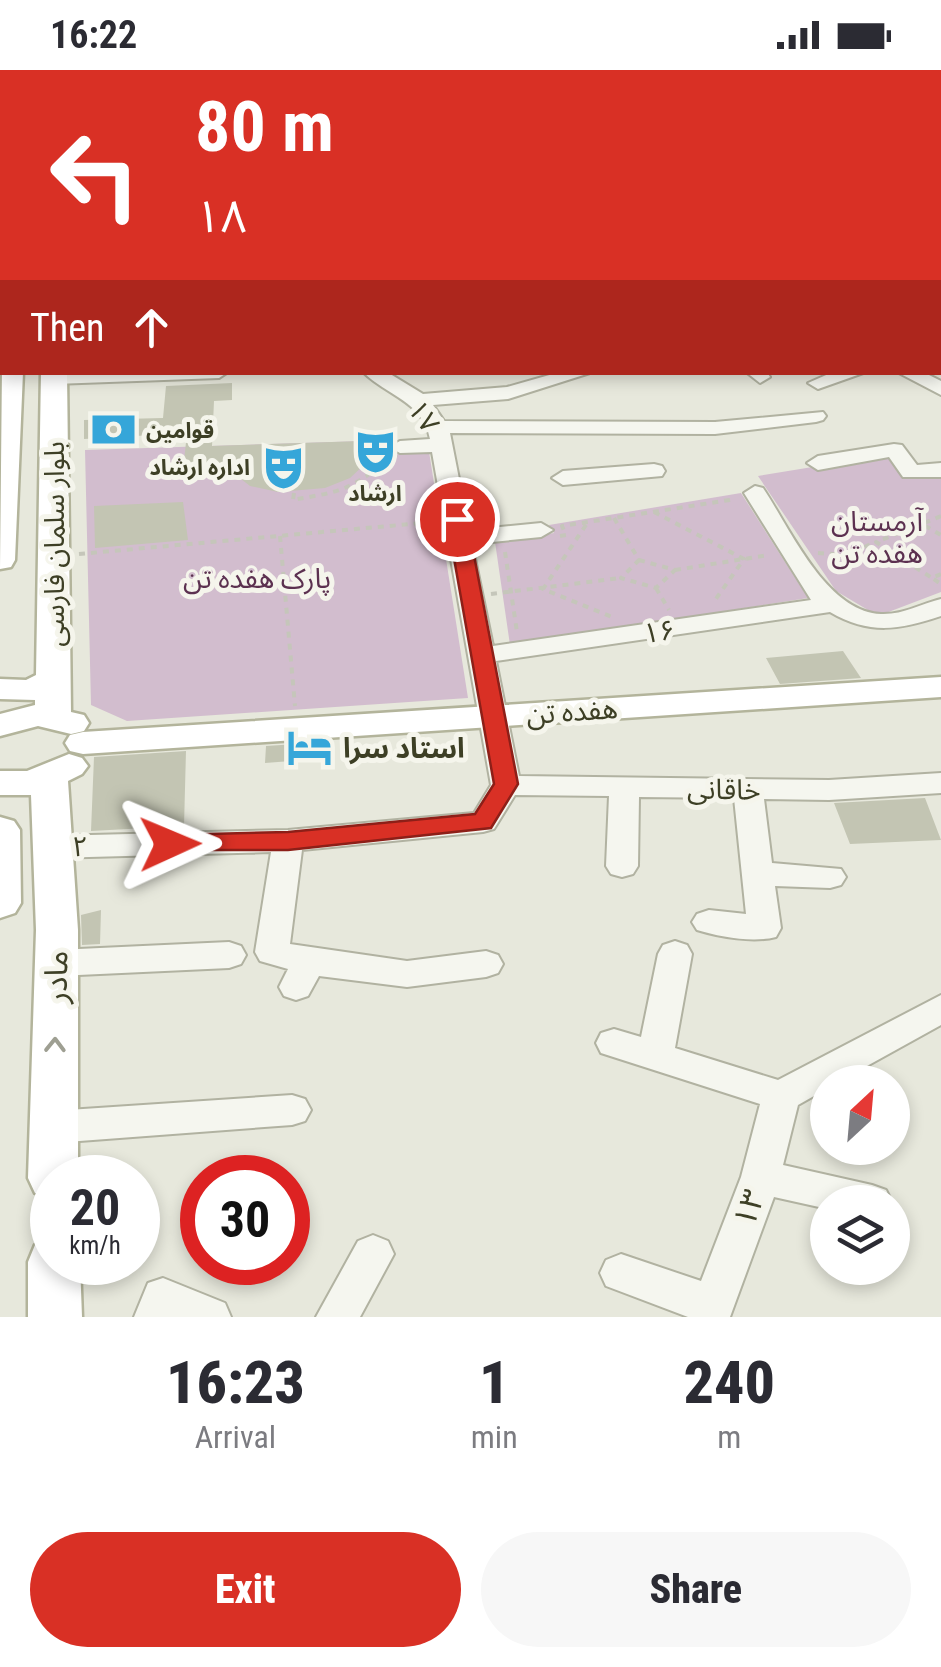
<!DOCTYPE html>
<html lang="en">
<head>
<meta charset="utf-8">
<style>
	:root { --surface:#fff; --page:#f7f7f7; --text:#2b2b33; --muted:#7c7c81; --accent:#d93025 }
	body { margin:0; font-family:"Roboto Condensed","Noto Sans Arabic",sans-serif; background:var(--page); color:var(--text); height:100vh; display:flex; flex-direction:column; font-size:38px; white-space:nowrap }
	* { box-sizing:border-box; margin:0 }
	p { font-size:32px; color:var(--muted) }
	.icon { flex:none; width:55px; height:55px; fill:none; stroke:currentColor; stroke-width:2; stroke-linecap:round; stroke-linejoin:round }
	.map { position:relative; height:1247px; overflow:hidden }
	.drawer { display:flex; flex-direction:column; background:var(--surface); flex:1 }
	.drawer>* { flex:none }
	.banner { position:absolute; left:0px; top:0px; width:942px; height:305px; box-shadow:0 5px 15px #0003; background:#d93025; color:#fff; overflow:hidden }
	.needle { width:65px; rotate:26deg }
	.fabs { position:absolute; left:810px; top:995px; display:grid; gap:20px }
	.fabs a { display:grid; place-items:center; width:100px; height:100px; border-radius:50%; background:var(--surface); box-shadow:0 5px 15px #0003; font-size:50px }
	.speed { position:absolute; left:30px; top:1085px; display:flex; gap:20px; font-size:50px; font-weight:700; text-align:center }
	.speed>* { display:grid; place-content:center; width:130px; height:130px; border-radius:50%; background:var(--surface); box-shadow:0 5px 15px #0003; line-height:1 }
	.speed small { font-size:25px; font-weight:400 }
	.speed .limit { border:15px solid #d22; background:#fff; color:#111 }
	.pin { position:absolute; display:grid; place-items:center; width:85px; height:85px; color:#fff; margin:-42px; border:5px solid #fff; border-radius:50%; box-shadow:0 2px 10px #0007 }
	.me { position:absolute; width:110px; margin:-55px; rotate:89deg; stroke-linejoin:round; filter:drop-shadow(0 0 8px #0008) }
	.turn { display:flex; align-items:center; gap:35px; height:210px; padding:0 30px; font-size:45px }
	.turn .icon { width:130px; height:130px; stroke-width:2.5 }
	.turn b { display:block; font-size:70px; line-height:85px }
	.then { display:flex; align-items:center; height:95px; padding:0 30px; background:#0003; gap:20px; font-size:38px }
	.eta { display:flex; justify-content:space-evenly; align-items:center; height:170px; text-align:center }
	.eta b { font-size:60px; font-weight:800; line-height:70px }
	.button { display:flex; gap:20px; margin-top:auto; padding:20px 30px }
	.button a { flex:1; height:115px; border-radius:60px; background:var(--accent); color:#fff; font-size:40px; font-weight:800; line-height:115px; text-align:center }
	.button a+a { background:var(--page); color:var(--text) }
	.status { display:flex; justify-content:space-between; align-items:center; height:70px; padding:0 50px; background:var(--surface); direction:ltr }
	.status svg { height:28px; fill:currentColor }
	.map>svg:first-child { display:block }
	.green { fill:#d2bdce }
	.building { fill:#c3c5b3 }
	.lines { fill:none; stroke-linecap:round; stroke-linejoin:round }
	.minor-casing { stroke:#b1b2a1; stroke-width:4 }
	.major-casing { stroke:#b3b49b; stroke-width:5 }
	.path { stroke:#c5c6ba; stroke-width:4; stroke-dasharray:6 6; stroke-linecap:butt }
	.minor { fill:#f5f6ef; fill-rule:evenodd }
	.major { fill:#fff; fill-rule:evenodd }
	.oneway { stroke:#9e9f92 }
	.route { fill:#d93025; stroke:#8d1f18; stroke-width:2.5 }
	.labels { text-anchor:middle; stroke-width:10; stroke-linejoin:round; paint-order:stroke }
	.far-poi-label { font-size:22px; font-weight:bold; fill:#3d3f25; stroke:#f5f5ec; text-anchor:start }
	.street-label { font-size:28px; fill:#3d3f25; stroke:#f5f5ec }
	.park-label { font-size:28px; fill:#5c3150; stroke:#f5f5ec }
	.poi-label { font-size:28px; font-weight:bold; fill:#3d3f25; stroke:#f5f5ec; text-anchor:start }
	.near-street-label { font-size:32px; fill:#3d3f25; stroke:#f5f5ec }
</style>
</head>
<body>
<div class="status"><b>16:22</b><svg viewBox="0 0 49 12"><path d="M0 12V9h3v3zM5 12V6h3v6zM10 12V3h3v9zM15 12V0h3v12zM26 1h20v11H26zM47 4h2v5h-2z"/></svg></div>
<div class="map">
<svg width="941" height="1247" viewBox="0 0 941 1247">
	<rect width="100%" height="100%" fill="#e7e8dc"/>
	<!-- green -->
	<path class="green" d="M427,369l41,259 -341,23 -36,-16 -6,-255z
		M886,385l19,22 36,-4v119l-63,24 -42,-25 -78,-115z
		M741,423l67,105 -298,47 -15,-103 59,-9 -5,-8z"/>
	<!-- building -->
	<path class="building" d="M232,313v17l-18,1 -2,45 182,-6 -9,8 13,8 -13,8 -21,1 -14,13 -25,10 -47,4 -28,-6 -23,-18 -17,1 -26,-8 3,-28 -103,6v-19l79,-2 3,-32z
		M183,432l5,38 -93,8 -1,-42z
		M843,581l18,27 -81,6 -14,-26z
		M327,672l3,16 -65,5 1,-17z
		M186,681l-2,75 -93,5 3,-74z
		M925,728l16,42 -91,4 -16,-41z
		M101,840l-1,34 -18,1 -1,-30z"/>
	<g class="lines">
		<defs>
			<path id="minor" d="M0,0h22l1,2 -23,3z
				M197,0h12v2h-12z
				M255,0h12v2h-12z
				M475,0h23l1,1 -22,1z
				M686,0h12l1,2h-12z
				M754,0h12v2h-12z
				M780,0h13l1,2h-12z
				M834,0h25l1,2h-27z
				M940,36h1v8h-1z
				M940,62h1v9h-1z
				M0,110l2,1v8l-2,1z
				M940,115h1v10h-1z
				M0,148h2v10h-2z
				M0,183h2v10h-2z
				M0,204h2v10h-2z
				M0,241h2v10h-2z
				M940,281h1v12h-1z
				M52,302h176l-9,6 -165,6 -10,-6z
				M363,302h24l36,22 84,-7 53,-15h33l-85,27 -75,6 11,16 271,1 108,-10 3,4 -3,4 -7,2 -101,12 -265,-1 19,97 72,-7 12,7 -12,7 -69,7 21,102 318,-46 -67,-107 11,-7 8,2c27,40 63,124 118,126 21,1 40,-10 60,-15v17c-41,14 -72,19 -111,-4l-334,49 23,115 310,4 112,-7v20l-112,7 -65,-1 8,64 69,6 5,8 -5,8 -11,3 -55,-2 6,42 -5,9c-23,6 -56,0 -79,-7l-5,-8 5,-8 12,-4 37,4 -12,-116 -95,-1 -1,69 -5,8 -11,3 -11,-3 -5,-8 3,-70 -94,-1 -21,34 -11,3 -181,18 -12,94 117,17 79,-10 12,4 5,9 -5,9 -12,4 -79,10 -88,-11 -11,20 -12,4 -12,-4 -5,-9 9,-18 -28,-8 -5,-9 16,-100 -219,6 -11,-3 -5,-8 5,-8 11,-3 236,-6 186,-17 17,-28 -59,-333 -32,1 -11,-6 11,-6 30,-2c-7,-38 -43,-43 -67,-67z
				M746,302h21l3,5 -10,6z
				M833,302h33l-48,17 -10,-6z
				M897,302h26l18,9v14z
				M894,374l8,1 15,20 24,-2v14h-38l-14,-20 -71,13 -11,-7 11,-7z
				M654,394l8,2 3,5 -3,5 -99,9 -11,-7 11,-7z
				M675,871l12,4 5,9 -17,94 103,32 163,-85v30l-103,57h-10v6l-30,17 -15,60 89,20 14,5 6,12h-64v7l-54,-12 -44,120h-42l-82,-31 -6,-13 6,-13 15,-6 80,27 40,-104 19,-73 -159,-51 -5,-10 5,-10 13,-4 27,8 17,-83 5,-9z
				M229,872l12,4 5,9 -5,9 -12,4 -172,8 -12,-4 -5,-9 5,-9 12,-4z
				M292,1025l13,4 6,11 -6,11 -13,4 -239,18 -13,-5 -6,-11 6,-11 13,-5z
				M373,1165l15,6 6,13 -34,63h-44l42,-76z
				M163,1208l62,25 6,14h-97l14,-34z"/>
			<path id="major" d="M51,0h16v2h-16z
				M940,82h1v12h-1z
				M2,296v6h21l-8,188 -4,7 -11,2z
				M41,302h26l4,340 13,3 5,8 -5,8 -13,3 -33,-8 -38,10v-22l35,-9v-5l-35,-1v-20l26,1 10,-5z
				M941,607v20l-858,57 -13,-3 -5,-8 5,-8 13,-3z
				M69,684l13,4 6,8 -6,8 -14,7 10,149v248h-26v21l-17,-6 -7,-15 8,-248 -5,-135h-31v-24h27z
				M0,747l14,4 6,9 1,73 -6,10 -15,5z
				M52,1169v23h28l2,55h-54v-55l7,-17z"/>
		</defs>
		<!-- minor casing -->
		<use href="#minor" class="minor-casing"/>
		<!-- major casing -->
		<use href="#major" class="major-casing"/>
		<!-- path -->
		<path class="path" d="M294,423l-1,7c19,-4 41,-6 58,-15 22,-11 18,-15 46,-21
			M654,442l90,47 -31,44
			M941,446l-19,8 19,11
			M614,448l25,42
			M922,454l-46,18 56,36
			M586,455l-43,64 69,28
			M280,466l15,170
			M560,466l6,-1 -4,-9 174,-27
			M505,482l12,80
			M818,483l28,2 30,-13
			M79,484l354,-32
			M639,490l36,10 -19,18 -35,-10z
			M675,500l94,-15
			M941,504l-9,4 9,6
			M656,518l13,22
			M491,524l130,-16"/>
		<!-- minor -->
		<use href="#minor" class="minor"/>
		<!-- major -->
		<use href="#major" class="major"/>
	</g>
	<!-- one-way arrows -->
	<defs><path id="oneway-chevron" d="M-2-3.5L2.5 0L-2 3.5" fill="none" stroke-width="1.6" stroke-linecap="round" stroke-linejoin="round" transform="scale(2.5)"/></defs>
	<use class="oneway" href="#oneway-chevron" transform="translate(55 975) rotate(-89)"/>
	<!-- route -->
	<path class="route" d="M457,443l10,6 51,265 -27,44 -203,22h-127l-4,-6 4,-6 9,-3 118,-3 187,-18 19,-30 -47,-265z"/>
	<!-- icons -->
	<defs>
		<symbol id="bank-bare" viewBox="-9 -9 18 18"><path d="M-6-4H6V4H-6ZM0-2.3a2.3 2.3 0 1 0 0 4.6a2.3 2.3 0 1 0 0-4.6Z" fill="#35a6d9" stroke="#f5f5ec" stroke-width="2.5" paint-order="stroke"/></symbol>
		<symbol id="theatre-bare" viewBox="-9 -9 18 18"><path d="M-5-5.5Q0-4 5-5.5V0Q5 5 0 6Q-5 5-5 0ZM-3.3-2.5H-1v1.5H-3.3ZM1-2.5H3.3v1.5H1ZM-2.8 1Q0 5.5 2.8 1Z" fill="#35a6d9" stroke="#f5f5ec" stroke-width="2.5" paint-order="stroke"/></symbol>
		<symbol id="hotel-bare" viewBox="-9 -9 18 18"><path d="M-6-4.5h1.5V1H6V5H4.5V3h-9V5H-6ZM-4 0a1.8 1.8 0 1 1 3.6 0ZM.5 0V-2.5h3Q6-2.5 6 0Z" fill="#35a6d9" stroke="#f5f5ec" stroke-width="2.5" paint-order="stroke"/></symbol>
	</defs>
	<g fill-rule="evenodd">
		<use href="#bank-bare" x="82" y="328" width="63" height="63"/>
		<use href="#theatre-bare" x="344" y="350" width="63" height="63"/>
		<use href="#theatre-bare" x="252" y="366" width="63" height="63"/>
		<use href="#hotel-bare" x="278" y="646" width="63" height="63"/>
	</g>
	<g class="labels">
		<!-- far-poi labels -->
		<g class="far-poi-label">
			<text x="146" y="368">قوامین</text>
			<text x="250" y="405" text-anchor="end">اداره ارشاد</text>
			<text x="375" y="431" text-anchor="middle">ارشاد</text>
		</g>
		<!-- street labels -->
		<g class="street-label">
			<text transform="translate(424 346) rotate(54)" y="10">۱۷</text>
			<text transform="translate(54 474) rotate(-90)" y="10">بلوار سلمان فارسی</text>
			<text transform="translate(659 561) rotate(-8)" y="10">۱۶</text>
			<text transform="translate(572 641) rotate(-4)" y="10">هفده تن</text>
			<text transform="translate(724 719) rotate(1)" y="10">خاقانی</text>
			<text transform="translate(80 776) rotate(-1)" y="10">۲</text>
		</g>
		<!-- park labels -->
		<g class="park-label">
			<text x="877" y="461">آرمستان<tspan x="877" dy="32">هفده تن</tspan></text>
			<text x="257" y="518">پارک هفده تن</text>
		</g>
		<!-- poi labels -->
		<g class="poi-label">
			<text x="343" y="688">استاد سرا</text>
		</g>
		<!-- near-street labels -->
		<g class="near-street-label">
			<text transform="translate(56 907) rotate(-89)" y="11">مادر</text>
			<text transform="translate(749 1138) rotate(-70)" y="11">۱۳</text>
		</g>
	</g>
</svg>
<div class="fabs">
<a><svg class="needle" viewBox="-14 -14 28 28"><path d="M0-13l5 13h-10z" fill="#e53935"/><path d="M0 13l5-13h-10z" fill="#7c7c81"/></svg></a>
<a><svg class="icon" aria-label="layers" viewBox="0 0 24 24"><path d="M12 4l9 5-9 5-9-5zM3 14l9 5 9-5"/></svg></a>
</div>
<div class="speed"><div>20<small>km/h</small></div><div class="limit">30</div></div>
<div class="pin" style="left:457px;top:449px;background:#d93025"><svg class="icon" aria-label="arrive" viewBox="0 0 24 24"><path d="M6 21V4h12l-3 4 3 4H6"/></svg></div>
<svg class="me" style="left:170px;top:774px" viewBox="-20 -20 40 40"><path d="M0-17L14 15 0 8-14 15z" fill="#d93025" stroke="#fff" stroke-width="4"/></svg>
<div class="banner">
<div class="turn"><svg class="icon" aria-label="left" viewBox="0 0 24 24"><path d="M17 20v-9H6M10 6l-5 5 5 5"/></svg><div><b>80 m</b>۱۸</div></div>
<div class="then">Then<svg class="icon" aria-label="ahead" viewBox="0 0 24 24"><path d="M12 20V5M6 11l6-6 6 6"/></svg></div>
</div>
</div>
<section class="drawer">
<div class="eta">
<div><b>16:23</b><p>Arrival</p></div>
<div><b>1</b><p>min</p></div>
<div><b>240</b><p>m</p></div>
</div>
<div class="button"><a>Exit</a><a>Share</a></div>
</section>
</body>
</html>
